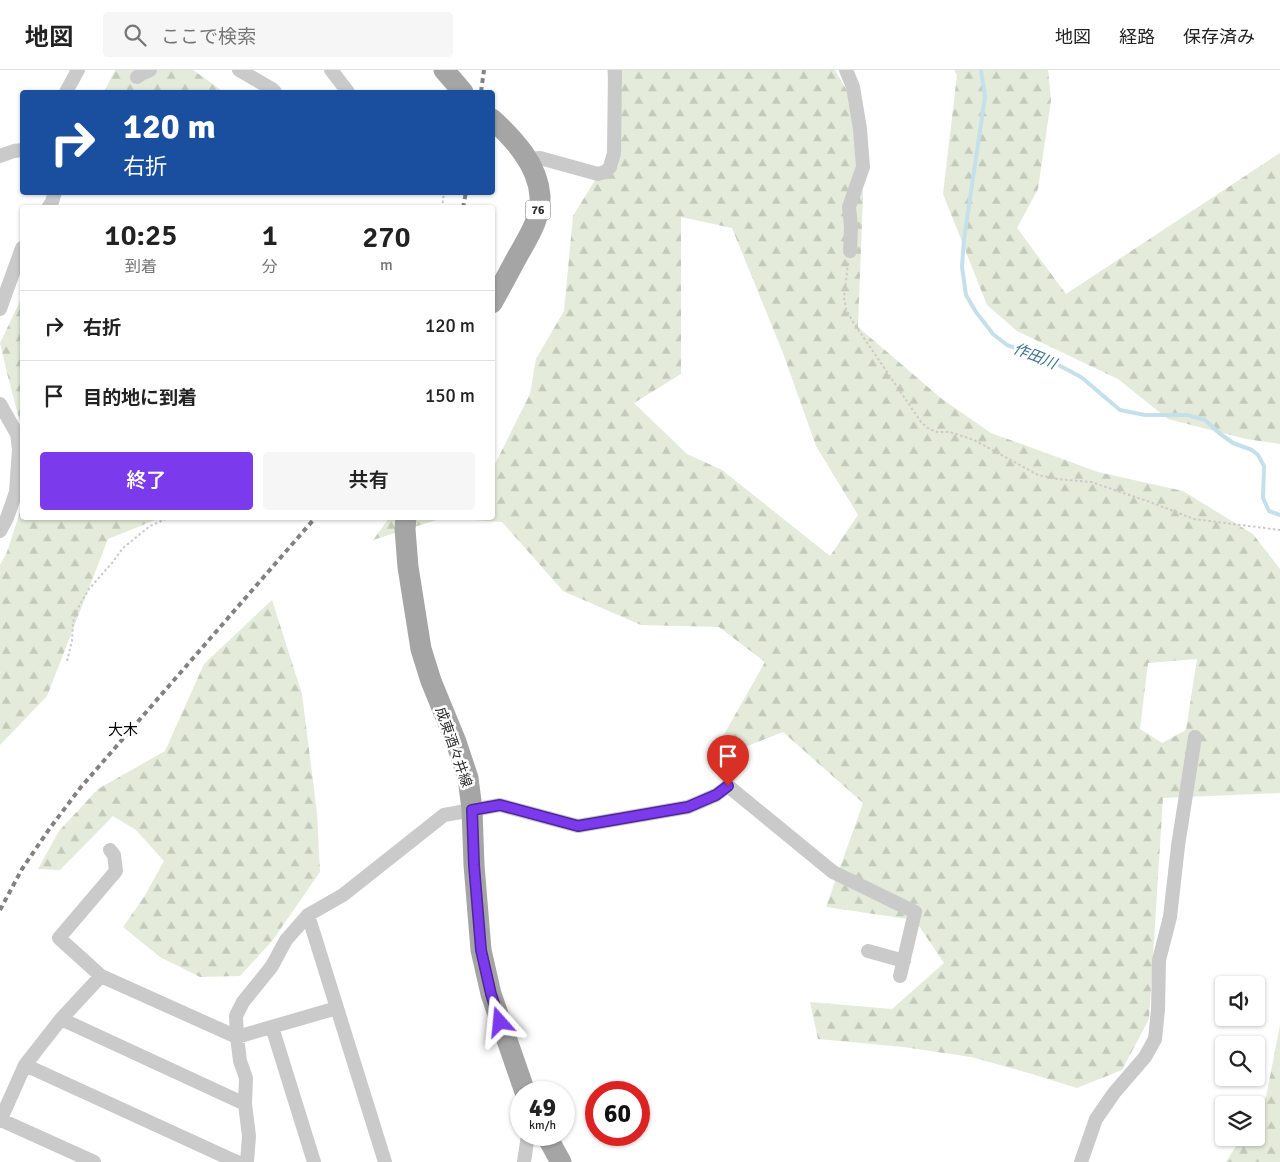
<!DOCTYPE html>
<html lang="ja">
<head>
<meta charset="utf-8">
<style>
	:root { --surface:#fff; --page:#f6f6f6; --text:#222; --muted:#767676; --line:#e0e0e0; --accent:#7c3aed }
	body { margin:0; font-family:Signika,"Noto Sans JP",sans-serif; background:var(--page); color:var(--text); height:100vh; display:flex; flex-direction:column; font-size:19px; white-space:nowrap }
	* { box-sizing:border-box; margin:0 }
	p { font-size:16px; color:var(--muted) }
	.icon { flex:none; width:28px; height:28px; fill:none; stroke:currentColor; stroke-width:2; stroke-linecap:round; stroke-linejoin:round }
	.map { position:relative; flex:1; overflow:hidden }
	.drawer { position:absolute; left:20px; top:135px; width:475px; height:315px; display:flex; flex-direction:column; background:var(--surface); border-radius:5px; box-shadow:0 1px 4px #0004 }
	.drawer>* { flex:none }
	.guide { position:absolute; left:20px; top:20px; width:475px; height:105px; border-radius:5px; box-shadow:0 1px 4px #0004; background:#1a4fa0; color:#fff; overflow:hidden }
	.controls { position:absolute; left:1215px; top:906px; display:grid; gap:10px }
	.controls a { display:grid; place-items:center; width:50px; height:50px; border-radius:5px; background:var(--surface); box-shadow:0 1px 4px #0004; font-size:25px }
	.speed { position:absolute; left:510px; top:1011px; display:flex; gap:10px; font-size:25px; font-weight:700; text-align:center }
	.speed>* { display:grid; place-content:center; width:65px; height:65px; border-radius:50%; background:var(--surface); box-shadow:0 1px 4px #0004; line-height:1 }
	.speed small { font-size:12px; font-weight:400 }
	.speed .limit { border:8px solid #d22; background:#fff; color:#111 }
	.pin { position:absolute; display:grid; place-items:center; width:42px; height:42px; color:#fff; margin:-51px -21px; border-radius:50% 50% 50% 0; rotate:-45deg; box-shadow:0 0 5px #0007 }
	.pin .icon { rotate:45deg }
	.me { position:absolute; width:55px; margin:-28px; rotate:342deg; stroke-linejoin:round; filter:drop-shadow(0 0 4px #0008) }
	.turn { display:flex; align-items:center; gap:18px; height:105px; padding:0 20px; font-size:22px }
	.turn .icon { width:65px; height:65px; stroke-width:2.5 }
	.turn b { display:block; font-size:35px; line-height:42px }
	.eta { display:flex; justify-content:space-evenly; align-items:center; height:85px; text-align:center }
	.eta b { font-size:30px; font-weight:600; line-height:35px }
	.cta { display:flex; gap:10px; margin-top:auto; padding:10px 20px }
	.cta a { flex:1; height:58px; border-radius:5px; background:var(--accent); color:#fff; font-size:20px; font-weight:600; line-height:58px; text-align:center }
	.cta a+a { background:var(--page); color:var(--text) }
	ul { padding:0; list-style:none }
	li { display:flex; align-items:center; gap:15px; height:70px; padding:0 20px; border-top:1px solid var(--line) }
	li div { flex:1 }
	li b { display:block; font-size:19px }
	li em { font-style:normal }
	header { display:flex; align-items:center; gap:30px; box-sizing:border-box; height:70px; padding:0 25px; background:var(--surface); border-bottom:1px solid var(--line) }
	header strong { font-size:24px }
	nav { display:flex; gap:28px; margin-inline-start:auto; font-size:18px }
	.search { width:350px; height:45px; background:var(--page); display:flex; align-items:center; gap:12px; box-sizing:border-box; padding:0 18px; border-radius:5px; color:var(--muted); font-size:19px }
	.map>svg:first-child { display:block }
	.forest { fill:url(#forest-firs); fill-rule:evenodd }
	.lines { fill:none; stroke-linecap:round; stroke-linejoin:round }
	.stream { stroke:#c6e0eb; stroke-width:4 }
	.path { stroke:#cacaca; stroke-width:2; stroke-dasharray:2.5 2.5; stroke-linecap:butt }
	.minor { stroke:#cacaca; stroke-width:14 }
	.primary { stroke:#a5a5a5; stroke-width:21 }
	.rail { stroke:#828282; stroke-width:4; stroke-dasharray:5 4; stroke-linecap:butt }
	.route-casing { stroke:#51269a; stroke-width:12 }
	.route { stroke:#7c3aed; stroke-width:9 }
	.labels { text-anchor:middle; stroke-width:5; stroke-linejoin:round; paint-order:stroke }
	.shield { fill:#fff; stroke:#6c6c6c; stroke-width:1 }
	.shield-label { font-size:12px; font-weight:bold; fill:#2d2d2d }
	.street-label { font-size:14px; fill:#2d2d2d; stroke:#fff }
	.water-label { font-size:15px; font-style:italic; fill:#3c758e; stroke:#fff }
	.neighbourhood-label { font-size:15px; fill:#000; stroke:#fff }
</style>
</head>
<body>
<header>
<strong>地図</strong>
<div class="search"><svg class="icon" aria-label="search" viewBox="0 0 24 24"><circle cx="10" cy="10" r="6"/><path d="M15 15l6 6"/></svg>ここで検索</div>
<nav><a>地図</a><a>経路</a><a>保存済み</a></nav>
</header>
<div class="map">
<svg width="1280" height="1092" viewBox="0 0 1280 1092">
	<defs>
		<pattern id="forest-firs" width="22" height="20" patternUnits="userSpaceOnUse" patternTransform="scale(1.25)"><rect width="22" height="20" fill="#e4ebda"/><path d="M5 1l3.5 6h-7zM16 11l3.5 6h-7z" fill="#c4cabb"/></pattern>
	</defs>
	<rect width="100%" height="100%" fill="#fff"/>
	<!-- forest -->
	<path class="forest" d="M115,0h78l31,22h-120z
		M607,0h228l23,40 5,86 -5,131 84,72 49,34 107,39 85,19 70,43 27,35v224l-117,5 -14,221 -27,51 -45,18 -45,-14 -61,-17 -68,-10 -85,-8 -8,-37 82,7 52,-46 -29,-43 -89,-13 37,-104 -80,-71 -53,21 -8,-15 43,-76 -46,-35 -78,-2 -78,-34 -61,-69 -59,-4 -70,22 16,-22h103l1,-54h2l35,-70 6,-35 28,-48 9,-95 43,-70zM681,147l51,11 51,125 33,93 42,69 -28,41 -108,-86 -35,-16 -53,-51 47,-29zM1197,589l-11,71 -24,13 -22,-14 8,-66z
		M954,0h94l3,30 -13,89 -21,39 49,66 214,-141v291l-34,-5 -78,-20 -50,-40 -101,-48 -30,-26 -44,-111 14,-119z
		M22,227v133l-15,-57 -7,-30z
		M22,436v12h138l-52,21 -61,157 -47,49v-180l7,-13z
		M272,530l30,94 15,119 3,59 -48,69 -32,35 -40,1 -40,-20 -37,-30 21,-30 20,-36 -28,-31 -23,-14 -53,54 -22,-1 21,-38 39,-42 67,-38 39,-87z
		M1280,955v137h-54l15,-24h15v-25l10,-16z"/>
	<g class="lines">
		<!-- stream -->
		<path class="stream" d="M981,0l4,27 -21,142 -2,28 4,28 10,17 17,22 14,11 40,14 34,18 39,33 25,5h42l18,5 14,13 14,10 19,7 6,5 6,11 -1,32 6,13 11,4"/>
		<!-- path -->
		<path class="path" d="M442,138l2,-16
			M848,193l-4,35 2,11 7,13 68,100 8,7 8,3h13l24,8 64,35 19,4 34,3 59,20 44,17 86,11
			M67,591l5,-20 1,-19 6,-16 10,-17 23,-26 11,-15 27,-22 18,-8"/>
		<!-- minor -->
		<path class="minor" d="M239,0l33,19 3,3
			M331,0l17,22
			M846,0l7,17 7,42 3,38 -14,40 2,20 -1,24
			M137,7l6,-4 7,-3
			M66,22l12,-22
			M0,86l14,-5 8,-1
			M527,89l13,-1 58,16 7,-2 5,-5 4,-14 1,-83
			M48,138l4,-6 3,-10
			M0,239l22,-61
			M0,334l17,30 2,15 -3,43 -9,26 -7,13
			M110,780l4,5 2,16 -57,67 42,38 136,61 100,-29
			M308,845l77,247
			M868,881l36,10
			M61,949l184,85
			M272,957l42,135
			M25,995l212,97
			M1,1050l93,42
			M0,1051l25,-56 36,-46 40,-43
			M247,1092l2,-26 -4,-32 1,-26 -6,-17 -3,-24 -1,-21 7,-14 29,-36 14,-26 22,-25 35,-20 101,-80 56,-10 78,21 110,-19 28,-12 12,-9 105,86 82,40 -15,64
			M524,1092l4,-27
			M1081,1092l15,-43 18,-26 31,-36 10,-18 3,-29 1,-50 11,-43 8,-71 17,-109"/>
		<!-- primary -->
		<path class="primary" d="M444,0l19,22
			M492,49c22,20 46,46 48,77 1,23 -13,43 -24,63 -8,15 -16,30 -24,44
			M406,448l-1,11 3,38 13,82 10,32 25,61 12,36 4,31 2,56 7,85 10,44 34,98
			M546,1065l15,27"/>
		<!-- rail -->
		<path class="rail" d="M481,22l3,-22
			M463,138l3,-16
			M0,840l22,-41 28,-41 31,-41 234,-269"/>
	</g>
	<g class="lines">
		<defs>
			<path id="route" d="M500,952l-9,-28 -10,-44 -7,-85 -2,-55 28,-5 78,21 110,-19 28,-12 12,-9"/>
		</defs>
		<!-- route casing -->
		<use href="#route" class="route-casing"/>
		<!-- route -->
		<use href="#route" class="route"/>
	</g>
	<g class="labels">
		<!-- shield labels -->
		<rect class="shield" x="525.5" y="130.5" width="25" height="19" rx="4"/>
		<g class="shield-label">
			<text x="538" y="144">76</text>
		</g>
		<!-- street labels -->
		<g class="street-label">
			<text transform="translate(454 677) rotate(71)" y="5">成東酒々井線</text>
		</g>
		<!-- water labels -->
		<g class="water-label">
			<text transform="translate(1035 286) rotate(22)" y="5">作田川</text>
		</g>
		<!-- neighbourhood labels -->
		<g class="neighbourhood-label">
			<text x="123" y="665">大木</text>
		</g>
	</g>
</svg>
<div class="controls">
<a><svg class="icon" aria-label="sound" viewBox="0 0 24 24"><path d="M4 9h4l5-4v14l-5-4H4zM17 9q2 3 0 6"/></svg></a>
<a><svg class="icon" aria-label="search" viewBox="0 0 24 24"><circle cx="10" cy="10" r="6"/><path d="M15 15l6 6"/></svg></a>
<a><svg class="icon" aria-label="layers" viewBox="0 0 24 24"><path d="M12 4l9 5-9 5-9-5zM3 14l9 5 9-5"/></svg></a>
</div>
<div class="speed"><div>49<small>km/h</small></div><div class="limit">60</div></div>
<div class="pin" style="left:728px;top:716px;background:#d93025"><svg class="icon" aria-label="arrive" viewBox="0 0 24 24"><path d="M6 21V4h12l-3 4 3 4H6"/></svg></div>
<svg class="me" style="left:500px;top:952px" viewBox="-20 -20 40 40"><path d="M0-17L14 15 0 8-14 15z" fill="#7c3aed" stroke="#fff" stroke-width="4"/></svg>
<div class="guide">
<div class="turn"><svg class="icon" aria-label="right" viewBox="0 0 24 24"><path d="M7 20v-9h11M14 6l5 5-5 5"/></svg><div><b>120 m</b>右折</div></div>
</div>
<section class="drawer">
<div class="eta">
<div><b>10:25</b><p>到着</p></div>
<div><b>1</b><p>分</p></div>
<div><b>270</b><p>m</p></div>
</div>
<ul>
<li><svg class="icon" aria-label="right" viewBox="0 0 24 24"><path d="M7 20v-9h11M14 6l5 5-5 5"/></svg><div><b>右折</b></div><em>120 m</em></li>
<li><svg class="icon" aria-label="arrive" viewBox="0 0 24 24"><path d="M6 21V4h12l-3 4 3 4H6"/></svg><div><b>目的地に到着</b></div><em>150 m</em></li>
</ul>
<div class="cta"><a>終了</a><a>共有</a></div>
</section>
</div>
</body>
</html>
